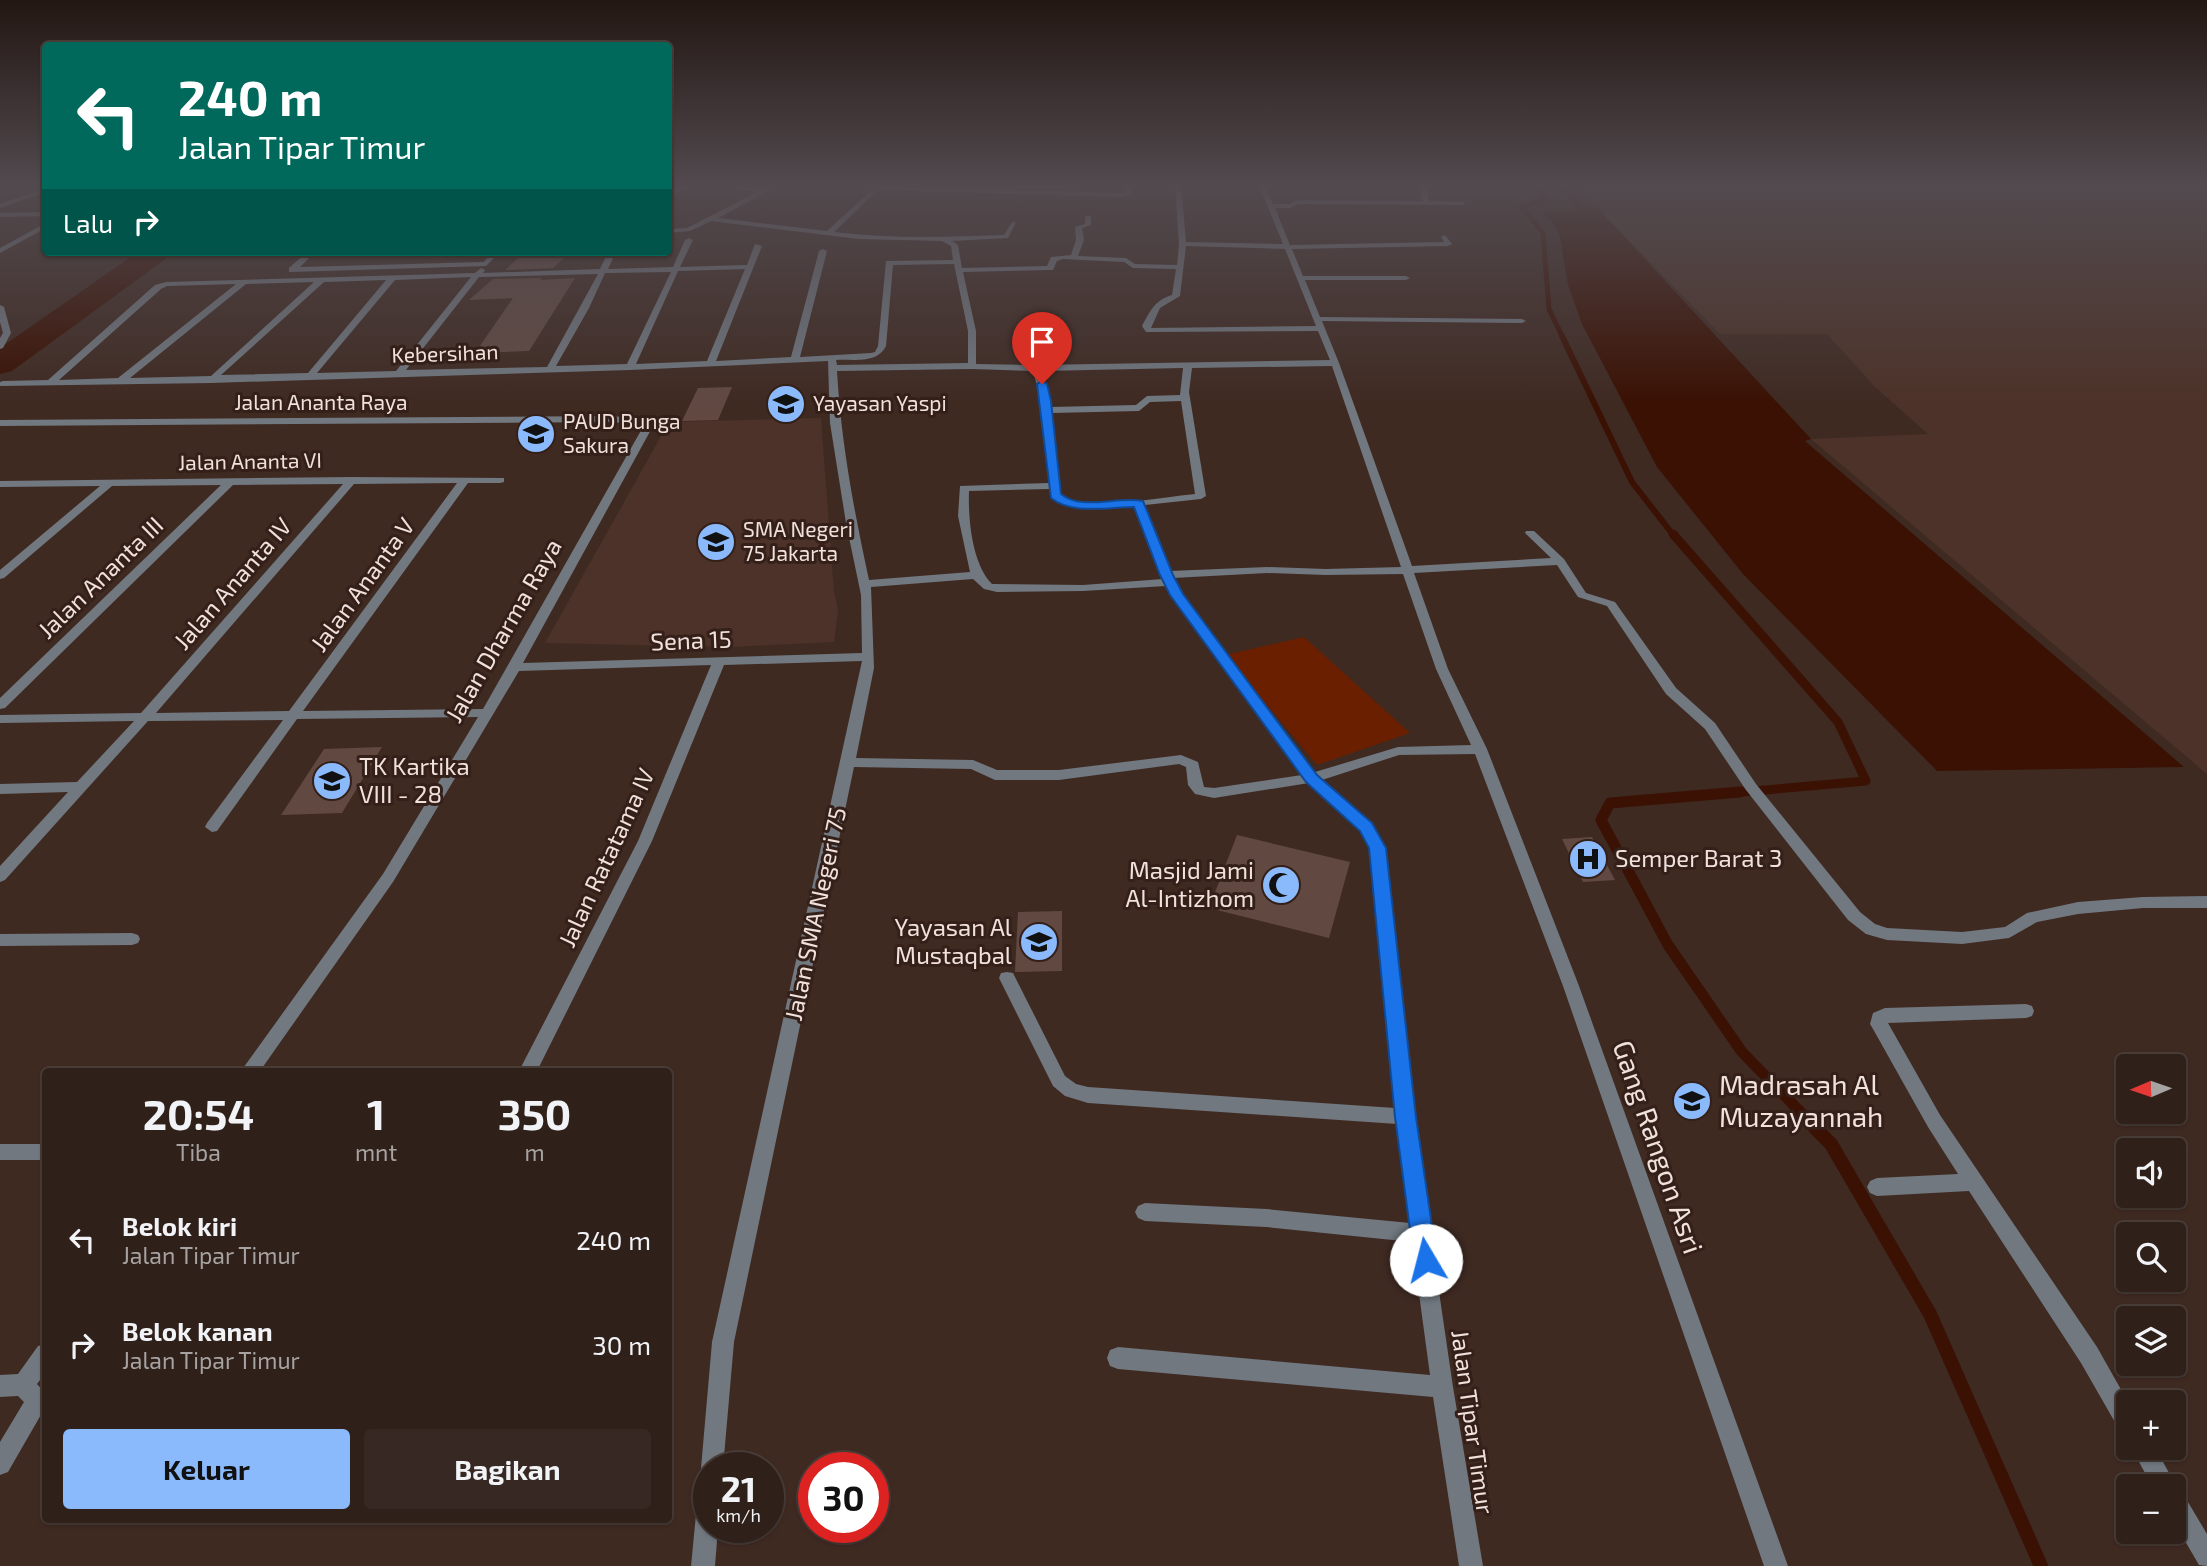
<!DOCTYPE html>
<html lang="id">
<head>
<meta charset="utf-8">
<style>
	:root { --surface:#2f201a; --page:#372823; --text:#f1f3f6; --muted:#a7a3a2; --line:#4a3e39; --accent:#8bbafc }
	body { margin:0; font-family:"Exo 2",sans-serif; background:var(--page); color:var(--text); height:100vh; display:flex; flex-direction:column; font-size:26px; white-space:nowrap }
	* { box-sizing:border-box; margin:0 }
	p { font-size:23px; color:var(--muted) }
	.icon { flex:none; width:38px; height:38px; fill:none; stroke:currentColor; stroke-width:2; stroke-linecap:round; stroke-linejoin:round }
	.map { position:relative; flex:1; overflow:hidden }
	.sheet { position:absolute; left:42px; top:1068px; width:630px; height:455px; display:flex; flex-direction:column; background:var(--surface); border-radius:7px; box-shadow:0 2px 5px #0004,0 0 0 2px var(--line) }
	.sheet>* { flex:none }
	.banner { position:absolute; left:42px; top:42px; width:630px; height:214px; border-radius:7px; box-shadow:0 2px 5px #0004,0 0 0 2px var(--line); background:#00695c; color:#fff; overflow:hidden }
	.needle { width:46px; rotate:268deg }
	.controls { position:absolute; left:2116px; top:1054px; display:grid; gap:14px }
	.controls a { display:grid; place-items:center; width:70px; height:70px; border-radius:7px; background:var(--surface); box-shadow:0 2px 5px #0004,0 0 0 2px var(--line); font-size:35px }
	.speed { position:absolute; left:693px; top:1452px; display:flex; gap:14px; font-size:35px; font-weight:700; text-align:center }
	.speed>* { display:grid; place-content:center; width:91px; height:91px; border-radius:50%; background:var(--surface); box-shadow:0 2px 5px #0004,0 0 0 2px var(--line); line-height:1 }
	.speed small { font-size:18px; font-weight:400 }
	.speed .limit { border:10px solid #d22; background:#fff; color:#111 }
	.pin { position:absolute; display:grid; place-items:center; width:60px; height:60px; color:#fff; margin:-72px -30px; border-radius:50% 50% 50% 0; rotate:-45deg; box-shadow:0 0 7px #0007 }
	.pin .icon { rotate:45deg }
	.me { position:absolute; width:77px; margin:-38px; rotate:352deg; stroke-linejoin:round; filter:drop-shadow(0 0 5px #0008) }
	.turn { display:flex; align-items:center; gap:24px; height:147px; padding:0 21px; font-size:32px }
	.turn .icon { width:91px; height:91px; stroke-width:2.5 }
	.turn b { display:block; font-size:49px; line-height:60px }
	.then { display:flex; align-items:center; height:66px; padding:0 21px; background:#0003; gap:14px; font-size:26px }
	.eta { display:flex; justify-content:space-evenly; align-items:center; height:119px; text-align:center }
	.eta b { font-size:42px; font-weight:700; line-height:49px }
	.cta { display:flex; gap:14px; margin-top:auto; padding:14px 21px }
	.cta a { flex:1; height:80px; border-radius:7px; background:var(--accent); color:#111; font-size:28px; font-weight:700; line-height:80px; text-align:center }
	.cta a+a { background:var(--page); color:var(--text) }
	ul { padding:0; list-style:none }
	li { display:flex; align-items:center; gap:21px; height:105px; padding:0 21px }
	li div { flex:1 }
	li b { display:block; font-size:26px }
	li em { font-style:normal }
	.map>svg:first-child { display:block }
	.built { fill:#4c3228 }
	.green { fill:#6a1f00 }
	.water { fill:#3a1103 }
	.lines { fill:none; stroke-linecap:round; stroke-linejoin:round }
	.stream-far4 { stroke:#3a1103; stroke-width:5 }
	.stream-far3 { stroke:#3a1103; stroke-width:6 }
	.stream-far2 { stroke:#3a1103; stroke-width:9 }
	.stream-far1 { stroke:#3a1103; stroke-width:11 }
	.stream { stroke:#3a1103; stroke-width:14 }
	.river { fill:#3a1103; fill-rule:evenodd }
	.building { fill:#614942 }
	.street { fill:#717880; fill-rule:evenodd }
	.route { fill:#1a73e8; stroke:#114b97; stroke-width:2 }
	.labels { text-anchor:middle; stroke-width:6; stroke-linejoin:round; paint-order:stroke }
	.far-street-label { font-size:21px; fill:#f0e1dd; stroke:#342019 }
	.far-poi-label { font-size:21px; fill:#f0e1dd; stroke:#342019; text-anchor:start }
	.street-label { font-size:24px; fill:#f0e1dd; stroke:#342019 }
	.poi-label { font-size:24px; fill:#f0e1dd; stroke:#342019; text-anchor:start }
	.near-poi-label { font-size:28px; fill:#f0e1dd; stroke:#342019; text-anchor:start }
	.near-street-label { font-size:28px; fill:#f0e1dd; stroke:#342019 }
</style>
</head>
<body>
<div class="map">
<svg width="2207" height="1566" viewBox="0 0 2207 1566">
	<rect width="100%" height="100%" fill="#3f2a22"/>
	<!-- built -->
	<path class="built" d="M1575,185h632v589l-396,-335 117,-5 -54,-48 -47,-52h-107z
		M821,418l13,174 4,18 -4,32 -105,5 -184,-4 124,-221z"/>
	<!-- green -->
	<path class="green" d="M1304,637l106,96 -93,32 -92,-110z"/>
	<!-- water -->
	<path class="water" d="M1571,207h26l214,232 -6,2 379,326 -247,4 -194,-197 -86,-107 -75,-143 -14,-39 -8,-48 -6,-12 -12,-13 31,-2z"/>
	<g class="lines">
		<!-- stream-far4 -->
		<path class="stream-far4" d="M1534,185l12,15 -24,7 21,26 6,76 14,29
			M1560,185l21,22"/>
		<!-- stream-far3 -->
		<path class="stream-far3" d="M1562,336l70,146 42,54"/>
		<!-- stream-far2 -->
		<path class="stream-far2" d="M1673,534l165,188 28,59 -146,13"/>
		<!-- stream-far1 -->
		<path class="stream-far1" d="M1740,792l-130,11 -9,17 67,125 74,107 75,77"/>
		<!-- stream -->
		<path class="stream" d="M1815,1128l16,16 99,170 111,252"/>
		<!-- river -->
		<path class="river" d="M138,252h33l-4,6 -155,113 -12,3v-26z"/>
	</g>
	<!-- building -->
	<path class="building" d="M525,252h45l-17,16 -48,2z
		M542,278l-2,2 35,-2 -46,73 -54,2 38,-55 -44,2 24,-21z
		M732,387l-14,33 -36,1 16,-33z
		M382,747l-40,66 -61,2 43,-66z
		M1237,835l113,27 -21,76 -120,-30z
		M1592,837l23,43 -32,2 -21,-43z
		M1062,911v60l-47,1 3,-60z"/>
	<g class="lines">
		<!-- street -->
		<path class="street" d="M687,185h8l-27,12v-5z
			M715,185l48,4 8,-4h8l-61,33 109,13 49,-45 247,7h2l-1,-8h6l2,9 -9,3 -245,-7 -44,42c56,7 113,5 170,3l8,-13h4l-8,16 -56,3 6,4 4,23 85,-2 4,-9 20,-2 5,-15 -1,-13 10,-3v-7l3,-2 3,2v8l-9,3 2,12 -6,16 48,2 9,6 42,1 2,-21 -4,-59h6l5,57 97,2 -24,-59h6l8,19h16l8,-4 125,1 -2,-16h6l3,16 36,1 -2,3 -165,-1 -8,4h-15l15,37 154,-3 -3,-5 4,-2 7,9 -4,2 -156,3 11,27h103l4,2 -4,2h-101l15,37 202,2 4,2 -4,2 -200,-2 17,42 73,203 139,-8 -26,-25 1,-2h8l30,28 22,34 29,9 61,86 39,35 41,61 104,128 15,12 12,4 75,4 43,-5 22,-14 51,-11 65,-5 64,-1v12h-64l-65,6 -41,8 -28,16 -47,6 -75,-4 -21,-6 -18,-14 -102,-130 -41,-61 -39,-35 -59,-88 -29,-9 -21,-32 -143,8 34,96 39,80 92,237 209,580h-24l-201,-580 -88,-232 -76,1 -77,25 49,43 13,24 30,270 16,110 3,7 -2,3 22,150 30,179h-24l-26,-169 -315,-28 -8,-3 -3,-8 3,-8 8,-3 312,28 -18,-133 -146,-15 -121,-6 -7,-3 -3,-6 3,-6 7,-3 121,6 144,14 -13,-99 -309,-21 -23,-7 -12,-10 -54,-108 2,-5 6,-1 6,1 52,103 11,8 12,3 307,21 -25,-261 -10,-17 -51,-47 -95,15 -19,-4 -7,-9 -2,-18 -7,-3 -120,16h-64l-24,-11 -117,-2 -120,575 -11,126h-14v10l-5,-2 -3,-8 11,-126 150,-681 -138,4 -72,176 -115,230h-18l119,-230 73,-176 -192,6 -126,211 -133,189h-19l142,-197 95,-157 -181,2 -80,112 -5,1 -7,-5 2,-4 76,-103 -135,1 -143,159 -5,2v-16l68,-74 -68,2v-10l77,-2 57,-61 -134,2v-8l141,-2 202,-229 -110,1 -228,223 -5,1v-11l221,-213 -109,1 -108,92 -4,1v-9l100,-84 -100,1v-6l352,-4 152,1v4l-4,1h-32l-165,228 180,-2 160,-282 -4,-3 -31,-2 -608,4v-6l608,-4 34,2 11,8 -130,237 339,-10 -1,-58 -15,-72 -16,-100 -2,-62 -198,9 -419,13 -211,3v-4l3,-1 45,-1 107,-95 11,-3 309,-9 6,-5 4,2 -2,3 117,-4 8,-17h8l-8,17 65,-2 12,-27 4,-2 4,2 -13,27 67,-2 8,-21 7,2 -46,115 75,-4 28,-106 4,-2 4,2 -27,106 71,-4 4,-1 3,-6 8,-85 67,-1 -2,-14 -9,-5 -83,-2 -148,-18 -21,10 -22,2v-4l19,-1 70,-36zM1186,246l99,3 31,77 -165,2 9,-20 20,-12zM1063,259l61,3 9,6 43,1 -4,26c-17,5 -22,16 -30,31l4,6 172,-1 12,29 -293,5 -61,-1v-33l-13,-59 87,-2h3l4,-9zM954,264l14,67v32l-131,2 -1,-5c19,-1 41,4 50,-14l7,-81zM745,269l-38,92 -71,3 42,-93zM671,272l-44,92 -71,2 33,-58 16,-35zM598,274l-51,93 -141,3 73,-93zM471,277l-75,94 -79,2 78,-93zM386,280l-78,93 -87,2 103,-93zM314,282l-103,94 -81,2 116,-94zM236,284l-118,94 -59,2 102,-91 6,-3zM1332,366l69,201 -75,2 -59,-2 -97,4 -25,-66 56,-6 5,-3 -17,-104 3,-24zM1183,368l-3,27 -33,1 -11,9 -85,2 -9,-36zM972,369l61,2 8,30 8,82 -89,3 -2,30 12,56 -101,8c-15,-69 -28,-138 -32,-209zM1181,401l14,93c-34,3 -106,18 -135,1l-8,-82 87,-2 11,-9zM457,483l-168,228 -133,2 198,-229zM1049,489l2,9c26,16 55,10 84,8l28,73 -80,6 -91,-1c-20,-20 -24,-65 -23,-93zM1267,573l59,2 77,-1 33,95 35,76 -73,2 -83,25 -133,-178 -9,-16zM973,579l11,10 13,3 86,-1 83,-5 136,189 -88,13 -10,-1 -6,-25 -17,-7 -122,15h-62l-24,-10 -117,-2 18,-90 -3,-81z
			M46,188v4l-46,16v-4z
			M46,212v4l-46,1v-4z
			M46,223v5l-46,25v-5z
			M307,252h8l-15,15 184,-5 8,-10h8l-14,14 -197,6v-4z
			M0,305l4,2 7,26 -8,15 -3,1v-11l3,-5 -3,-11z
			M132,933l6,2 2,4 -2,4 -6,2 -132,1v-12z
			M2026,1004l6,2 2,5 -2,5 -6,2 -138,5 52,92 157,232 31,55v32l-8,-3 -39,-68 -112,-172 -92,5 -7,-3 -3,-6 3,-6 7,-3 81,-4 -30,-47 -55,-98 -3,-5 3,-11 12,-5z
			M0,1144h46v16h-46z
			M46,1344v28l-9,12 9,10v12l-38,66 -8,3v-33l24,-40 -6,-6 -18,1v-22l18,-1 20,-28z
			M2131,1447h24l21,39 -1,3 7,3 25,42v32l-8,-1 -25,-43v-36h-22z
			M709,1493v35h9l-3,38h-24l6,-62 4,-8z"/>
	</g>
	<!-- sky -->
	<linearGradient id="sky" x2="0" y2="1"><stop stop-color="#231713"/><stop offset="0.46" stop-color="#524a4f"/><stop offset="1" stop-color="#524a4f" stop-opacity="0"/></linearGradient>
	<rect width="2207" height="404" fill="url(#sky)"/>
	<!-- route -->
	<path class="route" d="M1042,381l5,3 4,17 10,93c20,17 57,2 82,7l30,74 10,19 134,181 55,48 14,25 30,269 21,143 -3,7 -8,4 -8,-4 -4,-7 -19,-143 -26,-269 -9,-17 -54,-49 -136,-187 -10,-20 -26,-68c-26,0 -62,8 -83,-9l-14,-114z"/>
	<!-- icons -->
	<defs>
		<symbol id="school-disc" viewBox="-11 -11 22 22"><circle r="9.5" fill="#8bbafc" stroke="#342019"/><path d="M0-5L7-2L0 1L-7-2ZM-4 1L0 2.5L4 1V4Q0 6-4 4Z" fill="#111"/></symbol>
		<symbol id="hospital-disc" viewBox="-11 -11 22 22"><circle r="9.5" fill="#8bbafc" stroke="#342019"/><path d="M-5-5h3v3.5h4V-5h3V5h-3V1.5h-4V5h-3Z" fill="#111"/></symbol>
		<symbol id="mosque-disc" viewBox="-11 -11 22 22"><circle r="9.5" fill="#8bbafc" stroke="#342019"/><path d="M3.5-4.9A6 6 0 1 0 3.5 4.9A5 5 0 1 1 3.5-4.9Z" fill="#111"/></symbol>
	</defs>
	<g fill-rule="evenodd">
		<use href="#school-disc" x="764" y="382" width="44" height="44"/>
		<use href="#school-disc" x="514" y="412" width="44" height="44"/>
		<use href="#school-disc" x="694" y="520" width="44" height="44"/>
		<use href="#school-disc" x="310" y="759" width="44" height="44"/>
		<use href="#hospital-disc" x="1566" y="837" width="44" height="44"/>
		<use href="#mosque-disc" x="1259" y="863" width="44" height="44"/>
		<use href="#school-disc" x="1017" y="920" width="44" height="44"/>
		<use href="#school-disc" x="1670" y="1079" width="44" height="44"/>
	</g>
	<g class="labels">
		<!-- far-street labels -->
		<g class="far-street-label">
			<text transform="translate(445 354) rotate(-2)" y="7">Kebersihan</text>
			<text x="321" y="410">Jalan Ananta Raya</text>
			<text transform="translate(250 462) rotate(-1)" y="7">Jalan Ananta VI</text>
		</g>
		<!-- far-poi labels -->
		<g class="far-poi-label">
			<text x="813" y="411">Yayasan Yaspi</text>
			<text x="563" y="429">PAUD Bunga<tspan x="563" dy="24">Sakura</tspan></text>
			<text x="743" y="537">SMA Negeri<tspan x="743" dy="24">75 Jakarta</tspan></text>
		</g>
		<!-- street labels -->
		<g class="street-label">
			<text transform="translate(101 578) rotate(-44)" y="8">Jalan Ananta III</text>
			<text transform="translate(233 584) rotate(-49)" y="8">Jalan Ananta IV</text>
			<text transform="translate(363 585) rotate(-54)" y="8">Jalan Ananta V</text>
			<text transform="translate(504 631) rotate(-60)" y="8">Jalan Dharma Raya</text>
			<text transform="translate(691 641) rotate(-2)" y="8">Sena 15</text>
			<text transform="translate(607 858) rotate(-65)" y="8">Jalan Ratatama IV</text>
			<text transform="translate(816 914) rotate(-78)" y="8">Jalan SMA Negeri 75</text>
			<text transform="translate(1472 1422) rotate(82)" y="8">Jalan Tipar Timur</text>
		</g>
		<!-- poi labels -->
		<g class="poi-label">
			<text x="359" y="775">TK Kartika<tspan x="359" dy="28">VIII - 28</tspan></text>
			<text x="1615" y="867">Semper Barat 3</text>
			<text x="1254" y="879" text-anchor="end">Masjid Jami<tspan x="1254" dy="28">Al-Intizhom</tspan></text>
			<text x="1012" y="936" text-anchor="end">Yayasan Al<tspan x="1012" dy="28">Mustaqbal</tspan></text>
		</g>
		<!-- near-poi labels -->
		<g class="near-poi-label">
			<text x="1719" y="1095">Madrasah Al<tspan x="1719" dy="32">Muzayannah</tspan></text>
		</g>
		<!-- near-street labels -->
		<g class="near-street-label">
			<text transform="translate(1658 1147) rotate(71)" y="10">Gang Rangon Asri</text>
		</g>
	</g>
</svg>
<div class="controls">
<a><svg class="needle" viewBox="-14 -14 28 28"><path d="M0-13l5 13h-10z" fill="#e53935"/><path d="M0 13l5-13h-10z" fill="#a7a3a2"/></svg></a>
<a><svg class="icon" aria-label="sound" viewBox="0 0 24 24"><path d="M4 9h4l5-4v14l-5-4H4zM17 9q2 3 0 6"/></svg></a>
<a><svg class="icon" aria-label="search" viewBox="0 0 24 24"><circle cx="10" cy="10" r="6"/><path d="M15 15l6 6"/></svg></a>
<a><svg class="icon" aria-label="layers" viewBox="0 0 24 24"><path d="M12 4l9 5-9 5-9-5zM3 14l9 5 9-5"/></svg></a>
<a>+</a>
<a>−</a>
</div>
<div class="speed"><div>21<small>km/h</small></div><div class="limit">30</div></div>
<div class="pin" style="left:1042px;top:384px;background:#d93025"><svg class="icon" aria-label="arrive" viewBox="0 0 24 24"><path d="M6 21V4h12l-3 4 3 4H6"/></svg></div>
<svg class="me" style="left:1426px;top:1260px" viewBox="-20 -20 40 40"><circle r="19" fill="#fff"/><path d="M0-13L10 11 0 6-10 11z" fill="#1a73e8"/></svg>
<div class="banner">
<div class="turn"><svg class="icon" aria-label="left" viewBox="0 0 24 24"><path d="M17 20v-9H6M10 6l-5 5 5 5"/></svg><div><b>240 m</b>Jalan Tipar Timur</div></div>
<div class="then">Lalu<svg class="icon" aria-label="right" viewBox="0 0 24 24"><path d="M7 20v-9h11M14 6l5 5-5 5"/></svg></div>
</div>
<section class="sheet">
<div class="eta">
<div><b>20:54</b><p>Tiba</p></div>
<div><b>1</b><p>mnt</p></div>
<div><b>350</b><p>m</p></div>
</div>
<ul>
<li><svg class="icon" aria-label="left" viewBox="0 0 24 24"><path d="M17 20v-9H6M10 6l-5 5 5 5"/></svg><div><b>Belok kiri</b><p>Jalan Tipar Timur</p></div><em>240 m</em></li>
<li><svg class="icon" aria-label="right" viewBox="0 0 24 24"><path d="M7 20v-9h11M14 6l5 5-5 5"/></svg><div><b>Belok kanan</b><p>Jalan Tipar Timur</p></div><em>30 m</em></li>
</ul>
<div class="cta"><a>Keluar</a><a>Bagikan</a></div>
</section>
</div>
</body>
</html>
